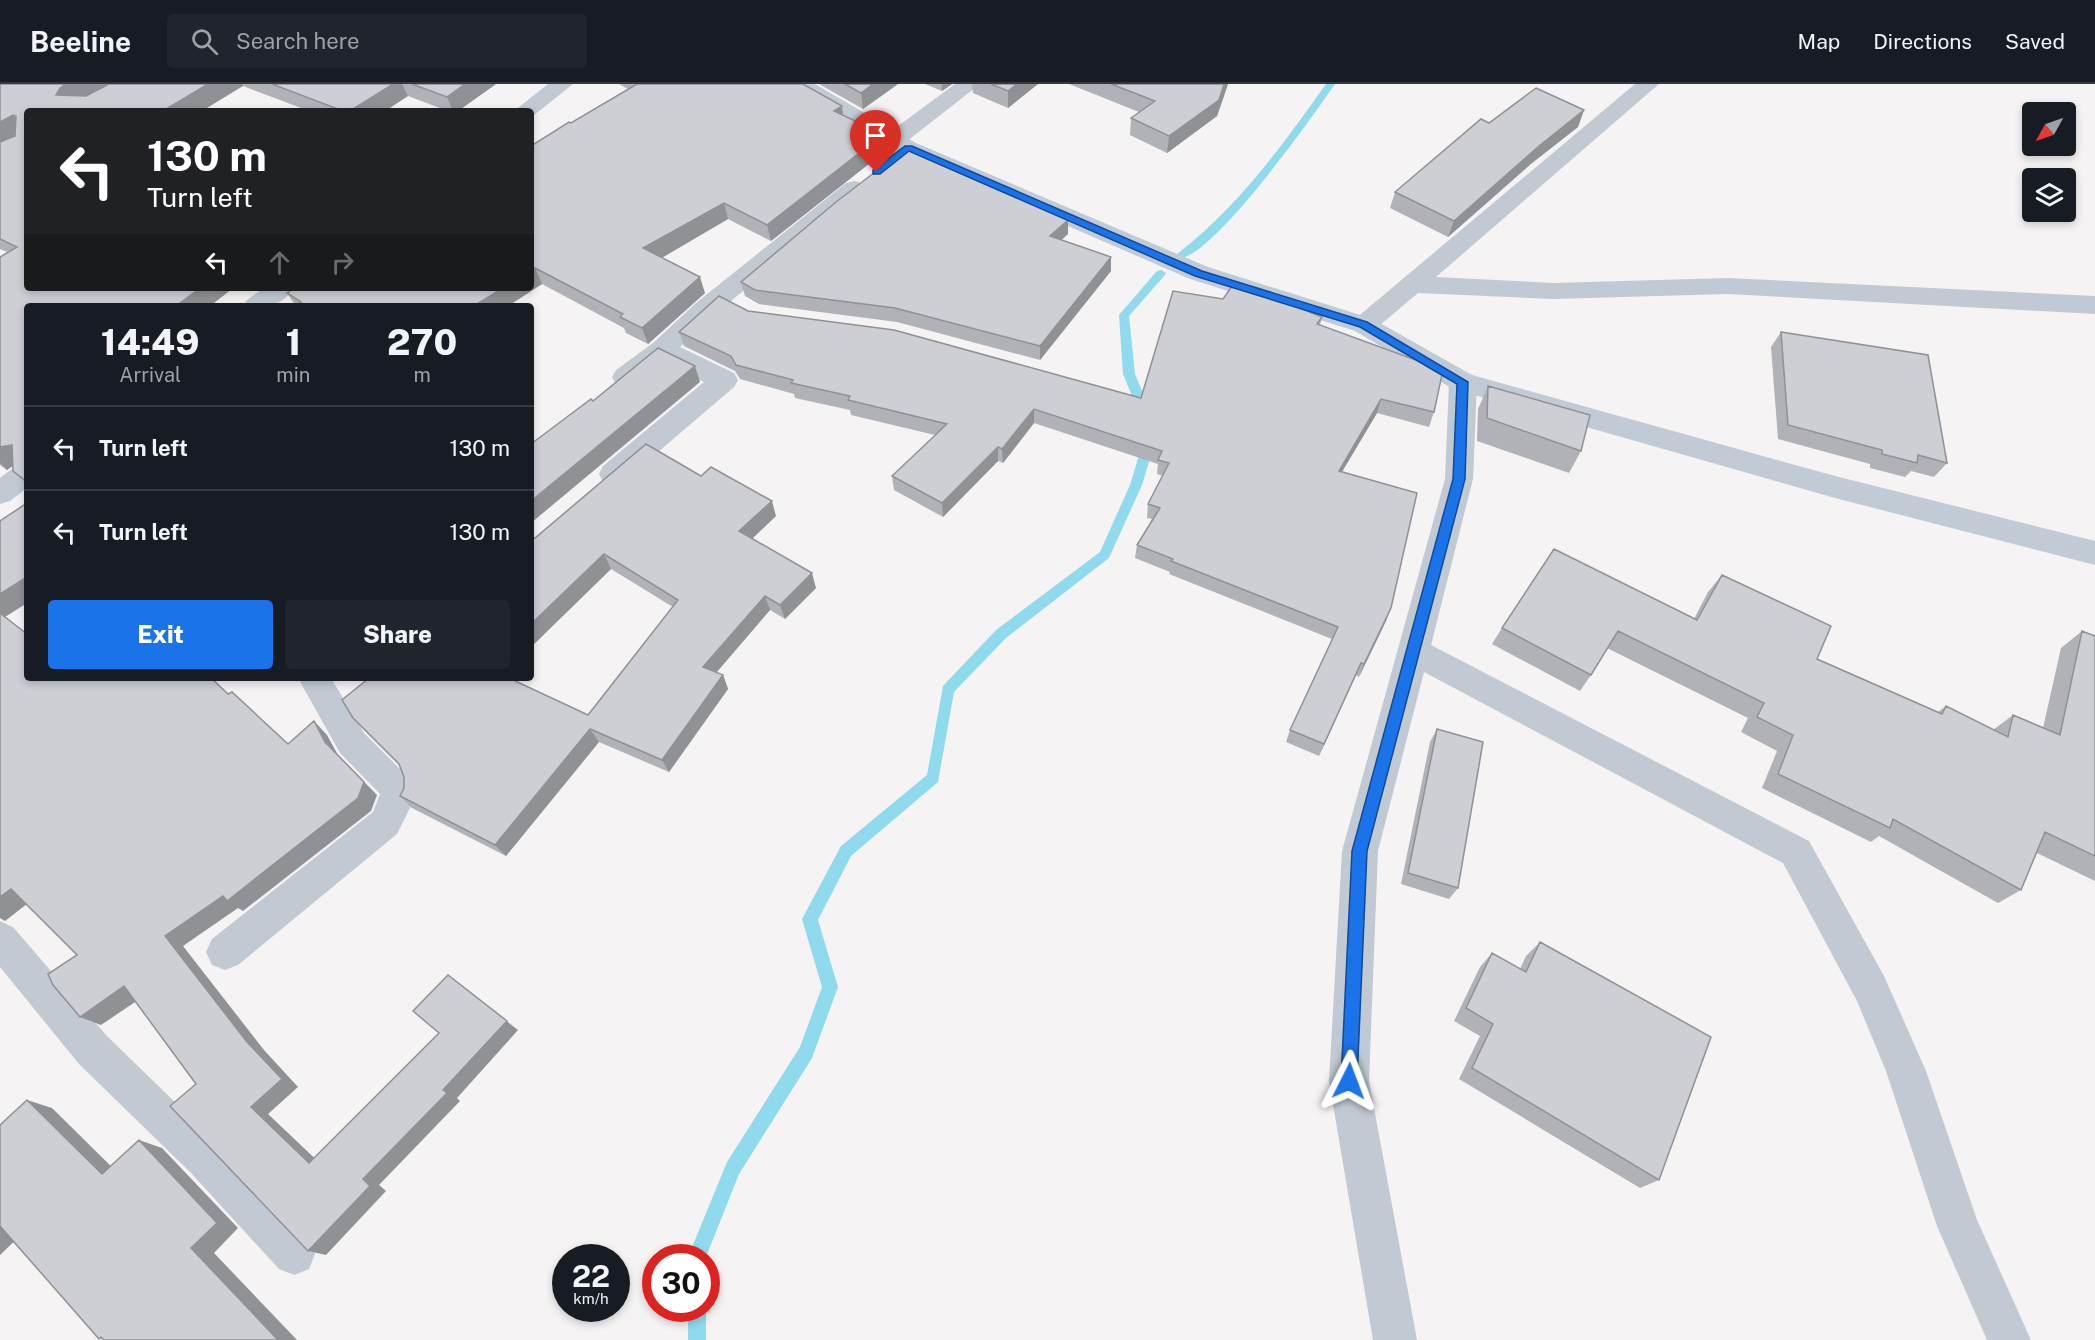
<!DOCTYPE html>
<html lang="en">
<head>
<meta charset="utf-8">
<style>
	:root { --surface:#171b24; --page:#20242c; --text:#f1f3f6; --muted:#9ea1a6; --line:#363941; --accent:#1a73e8 }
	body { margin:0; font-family:"Public Sans",sans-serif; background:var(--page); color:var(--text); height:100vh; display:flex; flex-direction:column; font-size:22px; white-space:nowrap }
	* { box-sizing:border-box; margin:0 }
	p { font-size:20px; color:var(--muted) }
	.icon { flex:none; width:33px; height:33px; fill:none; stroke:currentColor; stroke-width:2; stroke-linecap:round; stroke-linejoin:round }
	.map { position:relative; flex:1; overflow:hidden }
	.panel { position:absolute; left:24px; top:219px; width:510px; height:378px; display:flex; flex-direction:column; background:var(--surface); border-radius:6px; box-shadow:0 3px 9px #0003 }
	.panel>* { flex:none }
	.guide { position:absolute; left:24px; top:24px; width:510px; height:183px; border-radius:6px; box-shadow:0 3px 9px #0003; background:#202124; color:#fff; overflow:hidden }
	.needle { width:39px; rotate:230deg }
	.fabs { position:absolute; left:2022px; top:18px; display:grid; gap:12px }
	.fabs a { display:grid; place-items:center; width:54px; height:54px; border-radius:6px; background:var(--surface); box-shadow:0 3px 9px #0003; font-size:30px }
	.speed { position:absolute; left:552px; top:1160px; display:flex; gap:12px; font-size:30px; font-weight:700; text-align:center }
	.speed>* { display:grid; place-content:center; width:78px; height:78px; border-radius:50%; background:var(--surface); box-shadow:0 3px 9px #0003; line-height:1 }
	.speed small { font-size:15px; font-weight:400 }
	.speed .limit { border:9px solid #d22; background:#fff; color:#111 }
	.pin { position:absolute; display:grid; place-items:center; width:51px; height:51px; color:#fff; margin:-62px -26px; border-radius:50% 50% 50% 0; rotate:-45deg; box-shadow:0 0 6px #0007 }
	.pin .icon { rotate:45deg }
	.me { position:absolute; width:66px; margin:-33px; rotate:3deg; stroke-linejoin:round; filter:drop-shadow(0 0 4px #0008) }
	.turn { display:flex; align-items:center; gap:21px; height:126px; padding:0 24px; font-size:27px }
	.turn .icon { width:78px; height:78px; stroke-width:2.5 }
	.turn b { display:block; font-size:42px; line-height:51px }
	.lanes { display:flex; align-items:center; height:57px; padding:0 24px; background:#0003; justify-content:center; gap:30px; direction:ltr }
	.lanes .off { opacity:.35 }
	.eta { display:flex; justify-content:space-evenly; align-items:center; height:102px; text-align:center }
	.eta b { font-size:36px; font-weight:800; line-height:42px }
	.primary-button { display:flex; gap:12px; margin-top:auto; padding:12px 24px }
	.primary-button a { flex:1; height:69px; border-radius:6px; background:var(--accent); color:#fff; font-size:24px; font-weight:800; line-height:69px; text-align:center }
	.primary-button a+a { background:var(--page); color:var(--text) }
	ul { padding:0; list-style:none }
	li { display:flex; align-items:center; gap:18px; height:84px; padding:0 24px; border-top:2px solid var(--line) }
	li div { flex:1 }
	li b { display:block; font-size:22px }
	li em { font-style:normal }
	header { display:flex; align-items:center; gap:36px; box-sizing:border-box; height:84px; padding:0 30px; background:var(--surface); border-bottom:2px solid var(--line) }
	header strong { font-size:28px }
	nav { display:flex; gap:33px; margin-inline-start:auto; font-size:21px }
	.search { width:420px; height:54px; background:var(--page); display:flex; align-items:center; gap:15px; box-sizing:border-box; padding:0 21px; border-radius:6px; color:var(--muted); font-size:22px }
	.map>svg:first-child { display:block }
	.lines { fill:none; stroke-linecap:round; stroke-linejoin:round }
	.stream { fill:#90daee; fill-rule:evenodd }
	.street { fill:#c1cad2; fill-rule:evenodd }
	.secondary { fill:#c1cbd6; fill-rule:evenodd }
	.wall { fill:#b0b2b7 }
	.shaded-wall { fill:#909195 }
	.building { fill:#cdcfd5; stroke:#909195; stroke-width:1.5 }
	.route { fill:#1a73e8; stroke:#114b97; stroke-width:1.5 }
</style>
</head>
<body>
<header>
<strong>Beeline</strong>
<div class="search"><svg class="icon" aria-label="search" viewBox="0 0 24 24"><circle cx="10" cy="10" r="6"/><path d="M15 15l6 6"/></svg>Search here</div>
<nav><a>Map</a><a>Directions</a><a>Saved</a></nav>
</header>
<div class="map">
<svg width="2095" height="1256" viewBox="0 0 2095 1256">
	<rect width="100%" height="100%" fill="#f5f3f3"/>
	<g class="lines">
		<!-- stream -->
		<path class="stream" d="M1326,0h9c-20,29 -126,180 -158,174v-4c61,-47 105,-108 149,-170z
			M1161,186l5,3 -1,2 -36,41 6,58 16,39 -6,4 -6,-4 -16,-39 -4,-59 38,-44z
			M1149,354l6,4 -13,43 -33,73 -103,80 -52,54 -16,90 -87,74 -33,64 20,67 -26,71 -73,116 -33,83h-18l39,-95 73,-115 22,-60 -20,-68 39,-73 86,-71 16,-89 53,-56 104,-78 30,-67 13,-43z
			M688,1224h18v32h-18z"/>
		<!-- street -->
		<path class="street" d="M548,0h25l-40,32h-2v-5h-17z
			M955,0h25l-78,61 -8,2 -8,-2 -3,-5 3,-5z
			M1635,0h24l-223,193 117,6 175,-5 367,18v18l-367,-20 -175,5 -135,-6 -45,38 -9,3 -9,-3 -4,-6 4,-6z
			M854,97l8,2 4,5 -4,5 -148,122 -34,32 54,26 4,7 -4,7 -111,95 -10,3 -10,-3 -4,-8 4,-8 101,-84 -40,-21c-15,12 -28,28 -48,23l-4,-7 4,-7 37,-27 43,-40 150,-120z
			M264,204h30c-13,20 -30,18 -51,18l4,-6z
			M1463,289l10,2 4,7 -4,97 -42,166 378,196 75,135 42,95 51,149 54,120h-44l-50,-114 -51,-155 -29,-70 -74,-138 -359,-191 -46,179 -9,230 48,259h-44l-44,-259 13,-230 103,-372 4,-97 4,-7z
			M27,378v26l-17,13 -10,3v-26l17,-13z
			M298,594h33l33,55 45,45 5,11v11l-17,34 -159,131 -13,5 -13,-5 -6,-13 6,-13 161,-127 7,-18 -40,-41z
			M0,837l13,6 94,109 112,109 90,94 6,15 -6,15 -15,6 -15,-6 -88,-96 -112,-109 -79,-97z"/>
		<!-- secondary -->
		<path class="secondary" d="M788,0h27l101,59 292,124 165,52 99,56 363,101 260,65v24l-260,-67 -382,-109 -98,-58 -165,-52 -290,-126 -109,-64z"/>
	</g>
	<!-- wall -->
	<path class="wall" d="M0,0h108l-22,12 23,-12h387l-38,27h-10l-40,-15 -23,15h-76l-66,-25 -216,25v177h206l-23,18h-183v178l-14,-13v-5l-6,4 -7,-5v-208l7,-5 -7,-3z
		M619,0h184l40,32 37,17 4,19 -113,89 -43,-22 -66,39 43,35 -57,51 -22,-11 -2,-5 -82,-44 -34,22h-214l1,-1 -8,-12 244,-5v-142l97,-57z
		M819,0h79l-35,25z
		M925,0h27l-10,7z
		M972,0h66l-30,24 -35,-15z
		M1069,0h159l-11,32 -50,37 -37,-18 1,-17 8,-6z
		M1584,26l-6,17 -46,36 -84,74 -58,-29 5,-16 94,-69z
		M1068,150l-7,6 50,17v14l-71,89 -143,-38 -138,-18 -14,-8 -4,-14z
		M748,227l393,87 181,-81 -2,8 114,87 -5,15 -52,-14 -35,59 44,149 -27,56 -3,-2 -37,81 -33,-14 4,-12 42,-91 -163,-65 1,-2 -35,-14 2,-13 15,-26 -5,-1 1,-14 15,-28 -6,-2 1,-10 -124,-41 -31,40 -5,-2 -55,56 -49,-27 -2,-14 43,-41 -84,-20 -1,-5 -55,-12 -1,-4 -54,-15 -5,-8 -51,-25 -5,-14z
		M1781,248l166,131 -13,14 -23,-6 -6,6 -35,-9v-4l-92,-25 -7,-92z
		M1488,302l93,65 -12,22 -92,-32 1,-32z
		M701,392l75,40 -24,23 64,49 -31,31 -15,-9 -54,63 7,2 5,14 -59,83 -70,-30 -93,114 -94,-48 -12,-12 4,-8v-11l184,-62 85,-108 -62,-38 -80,78v-108z
		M1722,491l95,84 121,53 8,-6 47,24 20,-15 30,13 18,-80 21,-17 13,5v245l-58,-28 -16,37 -23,13 -119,-67 -8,6 -109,-54 15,-37 -36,-19 7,-14 -141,-70 -16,27 -11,16 -88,-47 10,-16 192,-9 14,-27z
		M1437,645l21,159 -9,11 -48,-15 29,-142z
		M1540,858l119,238 -19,8 -181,-109 21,-43 -26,-15 26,-54 12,-14 28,16 6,-13z"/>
	<!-- shaded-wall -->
	<path class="shaded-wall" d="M66,0h42l-36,20 -16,-9 4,-7z
		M208,0h34l1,2 -41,25h-39z
		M393,0h9l6,12 -23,15h-35z
		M465,0h31l-38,27h-5l-6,-14z
		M873,0h25l-35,25 -2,-16z
		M942,0h10l-10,7z
		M1017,0h21l-30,24v-17z
		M1224,0h4l-11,32 -50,37 2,-17z
		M842,22l2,17 -10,-12z
		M1584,26l-6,17 -46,36 -84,74 6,-16 85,-75z
		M13,31l13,17 -26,13v-23z
		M880,49l4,19 -113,89 -4,-16z
		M724,119l4,16 -79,46 -6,-17z
		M1068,136v14l-18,16v-14z
		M1111,173v14l-71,89v-14z
		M535,184l7,16 -34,22h-34l29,-18h28v-17z
		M700,193l5,16 -57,51 -6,-16z
		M200,204h33l-23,18h-34z
		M695,282l5,16 -169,141v-22z
		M1381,315l-4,14 -43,72 5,-14z
		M1034,325v14l-31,40 -1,-14z
		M12,361l4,18 -9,7 -7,-7v-16z
		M998,363v14l-55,56 -1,-14z
		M772,417l4,15 -32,30 -5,-15z
		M604,470l7,15 -80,78v-23z
		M812,489l4,15 -31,31 -5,-14z
		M27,493v26l-22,14 -5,-4v-19z
		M765,512l5,14 -61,71 -6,-14z
		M1391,524l-5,13 -27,56 5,-13z
		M1361,579l-5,12 -37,81 5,-12z
		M723,591l5,14 -59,83 -7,-12z
		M314,637l13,14 11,20 39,40 -6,16 -128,100 -5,-3 -55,38 81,104 34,37 -30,27 58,55 -17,-6 -58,-56 -4,-65 -82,-106 160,-194z
		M590,645l9,13 -93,114 -11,-11z
		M11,805l21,11 -27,21 -5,-3v-21z
		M448,891l70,55 -61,68 3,3 -81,84 7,6 -60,64 -18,-4 55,-72 80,-89z
		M124,902l20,10 -43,29 -21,-8z
		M27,1016l25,8 74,73 -24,-7z
		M139,1056l23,8 76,80 -24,25 83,87h-19l-87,-92z
		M0,1140l26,6 -26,25z"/>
	<!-- building -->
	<path class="building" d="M0,0h66l-6,4 -4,7 30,1 23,-12h99l-45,27h-136v177h173l-24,18h-149v176l-14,-11 -1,-26 -12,2v-190l17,-10 -17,-8v-97l15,-6 1,-20 -3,-1 -13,7z
		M272,0h121l-43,27h-7z
		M412,0h53l-18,13z
		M637,0h166l39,22 -8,5 46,22 -2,1 3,2 -114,89 -43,-22 -81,45 57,29 -58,51 -22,-11 3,-3 -88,-46 -4,3v-125l38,-24 2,1z
		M845,0h28l-12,9z
		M991,0h26l-9,7z
		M1111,0h113l-5,16 -50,36 -38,-18 24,-17z
		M1536,4l48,22 -45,36 -85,75 -59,-29 86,-73 8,4z
		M905,65l163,71 -18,16 61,21 -71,89 -145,-38 -140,-18 -14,-8 95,-80z
		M1235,198l87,35 -5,7 126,46 -9,42 -53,-13 -42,72 78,22 -26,115 -27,56 -3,-1 -37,81 -34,-14 48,-103 -167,-66 2,-2 -36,-14 23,-37 -12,-4 21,-41 -11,-3 4,-9 -128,-42 -32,40 -4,-2 -56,56 -50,-27 55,-52 -99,-24 2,-4 -59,-13 2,-3 -57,-15 -5,-9 -52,-24 40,-36 29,15 146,19 247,68 32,-107 50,8z
		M295,204h208l-29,18h-180l7,-4 -14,-9z
		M1781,248l147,23 19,108 -29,-8 -1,8 -35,-9v-4l-94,-25z
		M658,264l37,18 -164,135v-57l60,-45 2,2z
		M1488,302l102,29 -9,36 -94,-33z
		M646,360l55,32 10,-9 61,34 -33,30 73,42 -32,32 -15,-9 -62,71 20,8 -61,85 -72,-31 -95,116 -95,-49 4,-8v-11l-5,-13 -46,-46 -11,-18 27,-22h140l79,37 90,-115 -74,-46 -73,70v-85l4,-1z
		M27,419v74l-27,17v-73z
		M1554,465l143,71 25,-45 109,51 -14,33 125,55 4,-8 62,31 5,-22 47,20 22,-104 13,5v220l-50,-24 -24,58 -128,-71 -3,9 -112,-54 15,-39 -36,-18 7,-14 -146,-72 -27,44 -89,-47z
		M0,529l27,21v44h184l17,16 4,-2 56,52 26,-23 11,21 39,40 -6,16 -131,103 -4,-5 -58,40 82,106 35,37 -31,28 58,56 130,-130 -26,-22 35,-36 59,46 -64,69 4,3 -84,86 7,7 -62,65 -138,-145 26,-22 -72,-98 -44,31 -27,-32 -5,-11 29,-19 -66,-66 -11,8z
		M1437,645l46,13 -25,146 -50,-15z
		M1540,858l171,95 -52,143 -187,-112 21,-44 -27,-16 26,-55 34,19z
		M27,1016l75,74 37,-34 78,83 -26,25 87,92h-174l-3,-3 -2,2 -99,-113v-101z"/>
	<!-- route -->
	<path class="route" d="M905,62h7l290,125 165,51 101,60 -3,97 -98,372 -10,230 -2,5 -6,3 -6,-3 -2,-5 11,-230 101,-372 4,-95 -97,-57 -165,-51 -286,-125 -29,23h-7v-4z"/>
</svg>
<div class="fabs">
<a><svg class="needle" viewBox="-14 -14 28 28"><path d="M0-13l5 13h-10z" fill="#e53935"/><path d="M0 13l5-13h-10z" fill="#9ea1a6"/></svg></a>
<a><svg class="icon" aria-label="layers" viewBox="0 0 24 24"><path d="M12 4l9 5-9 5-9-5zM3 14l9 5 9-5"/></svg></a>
</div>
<div class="speed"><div>22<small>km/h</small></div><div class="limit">30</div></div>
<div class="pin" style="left:876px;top:88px;background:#d93025"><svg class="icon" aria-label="arrive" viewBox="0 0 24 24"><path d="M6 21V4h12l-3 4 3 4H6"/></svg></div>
<svg class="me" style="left:1349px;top:997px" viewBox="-20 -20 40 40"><path d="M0-17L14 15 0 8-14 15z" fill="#1a73e8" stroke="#fff" stroke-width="4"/></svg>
<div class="guide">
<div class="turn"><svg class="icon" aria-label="left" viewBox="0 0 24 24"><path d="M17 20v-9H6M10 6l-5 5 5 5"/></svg><div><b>130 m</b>Turn left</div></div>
<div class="lanes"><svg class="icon" aria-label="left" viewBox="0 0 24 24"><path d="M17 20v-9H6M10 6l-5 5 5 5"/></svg><svg class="icon off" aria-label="ahead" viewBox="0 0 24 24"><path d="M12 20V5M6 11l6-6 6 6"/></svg><svg class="icon off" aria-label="right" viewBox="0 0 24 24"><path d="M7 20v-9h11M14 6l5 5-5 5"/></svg></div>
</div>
<section class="panel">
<div class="eta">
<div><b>14:49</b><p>Arrival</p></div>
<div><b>1</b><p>min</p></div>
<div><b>270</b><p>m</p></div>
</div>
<ul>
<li><svg class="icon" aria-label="left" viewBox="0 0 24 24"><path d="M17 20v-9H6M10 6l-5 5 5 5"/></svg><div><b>Turn left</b></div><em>130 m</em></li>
<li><svg class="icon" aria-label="left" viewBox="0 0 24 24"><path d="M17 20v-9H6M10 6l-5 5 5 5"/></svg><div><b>Turn left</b></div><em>130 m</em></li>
</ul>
<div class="primary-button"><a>Exit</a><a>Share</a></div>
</section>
</div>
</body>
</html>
